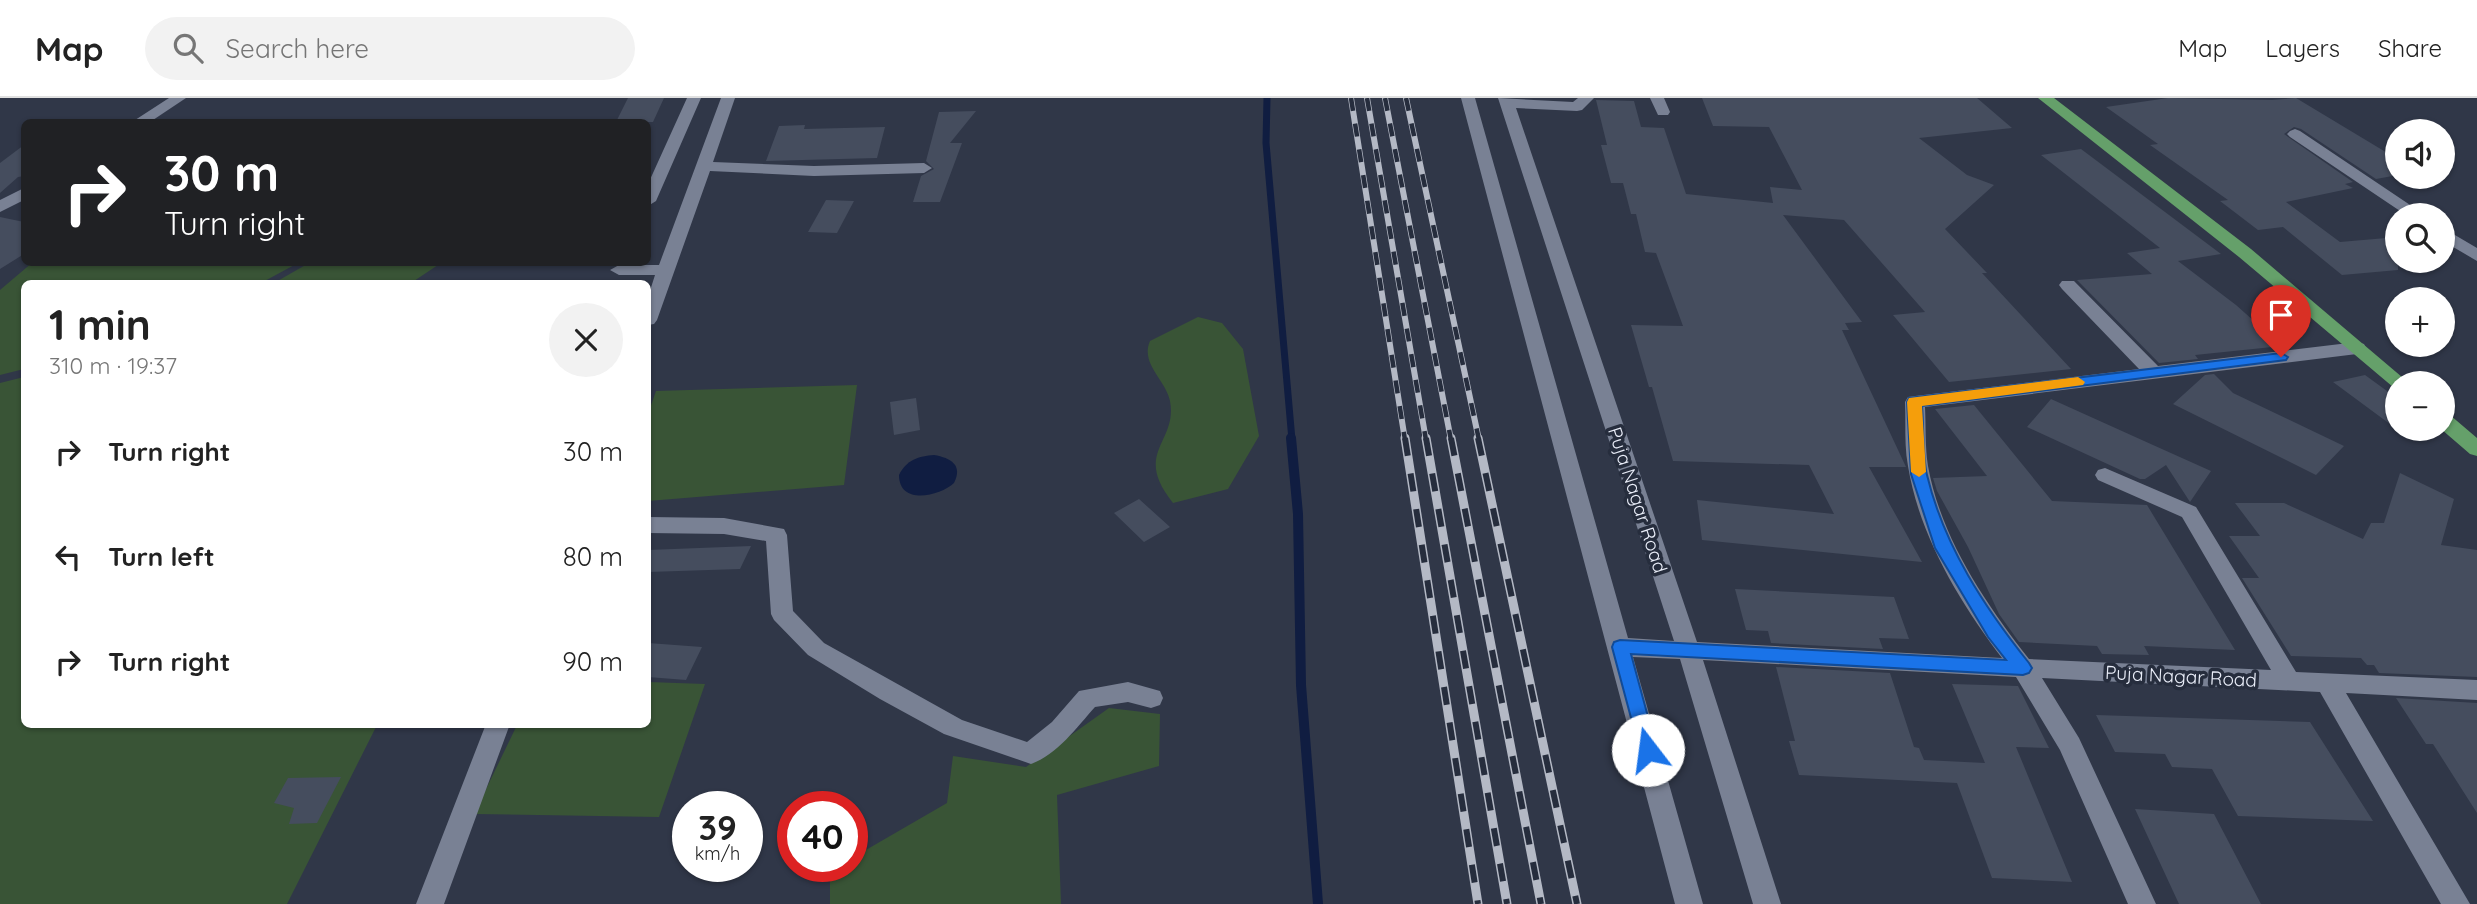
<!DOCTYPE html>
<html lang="en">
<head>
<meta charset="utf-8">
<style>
	:root { --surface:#fff; --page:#f2f2f2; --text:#222; --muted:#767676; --line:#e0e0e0 }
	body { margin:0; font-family:Quicksand,sans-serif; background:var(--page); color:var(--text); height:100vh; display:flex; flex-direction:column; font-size:26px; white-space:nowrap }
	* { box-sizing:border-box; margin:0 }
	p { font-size:23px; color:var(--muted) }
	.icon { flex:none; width:38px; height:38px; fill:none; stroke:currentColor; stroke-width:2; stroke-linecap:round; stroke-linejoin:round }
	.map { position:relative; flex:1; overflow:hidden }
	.drawer { position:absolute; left:21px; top:182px; width:630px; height:448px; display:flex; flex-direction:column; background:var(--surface); border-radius:10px; box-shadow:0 2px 5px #0004 }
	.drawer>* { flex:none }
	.hud { position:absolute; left:21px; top:21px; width:630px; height:147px; border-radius:10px; box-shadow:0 2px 5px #0004; background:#202124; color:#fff; overflow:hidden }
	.fabs { position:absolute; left:2385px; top:21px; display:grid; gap:14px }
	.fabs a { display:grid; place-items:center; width:70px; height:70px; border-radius:50%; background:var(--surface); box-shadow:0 2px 5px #0004; font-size:35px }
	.speed { position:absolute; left:672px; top:693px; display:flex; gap:14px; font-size:35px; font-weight:700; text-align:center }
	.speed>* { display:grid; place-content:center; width:91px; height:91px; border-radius:50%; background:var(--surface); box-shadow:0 2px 5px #0004; line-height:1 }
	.speed small { font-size:18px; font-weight:400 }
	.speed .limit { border:10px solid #d22; background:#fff; color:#111 }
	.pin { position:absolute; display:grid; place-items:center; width:60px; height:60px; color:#fff; margin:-72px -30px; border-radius:50% 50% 50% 0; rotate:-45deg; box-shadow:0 0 7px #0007 }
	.pin .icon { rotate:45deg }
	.me { position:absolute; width:77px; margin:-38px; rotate:345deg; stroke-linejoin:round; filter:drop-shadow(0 0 5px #0008) }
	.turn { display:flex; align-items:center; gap:24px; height:147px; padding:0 28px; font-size:32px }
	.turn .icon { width:91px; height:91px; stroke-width:2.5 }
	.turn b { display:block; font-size:49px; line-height:60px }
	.round { display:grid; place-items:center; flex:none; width:74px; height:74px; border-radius:37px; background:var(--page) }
	.headline { display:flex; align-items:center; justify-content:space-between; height:119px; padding:0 28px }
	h1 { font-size:42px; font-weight:700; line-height:52px }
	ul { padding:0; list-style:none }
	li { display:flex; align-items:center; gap:21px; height:105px; padding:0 28px }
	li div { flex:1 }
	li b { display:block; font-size:26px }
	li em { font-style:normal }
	header { display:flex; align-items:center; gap:42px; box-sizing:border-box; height:98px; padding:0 35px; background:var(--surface); border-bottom:2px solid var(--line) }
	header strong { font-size:33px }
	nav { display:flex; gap:38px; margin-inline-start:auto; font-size:24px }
	.search { width:490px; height:63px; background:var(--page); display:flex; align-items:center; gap:18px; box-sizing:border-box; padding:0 24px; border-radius:38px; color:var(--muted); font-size:26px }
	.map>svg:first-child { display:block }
	.green { fill:#395436 }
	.water { fill:#101d41 }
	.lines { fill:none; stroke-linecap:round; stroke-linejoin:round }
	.stream-far1 { stroke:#101d41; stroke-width:7 }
	.stream { stroke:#101d41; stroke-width:10 }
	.building { fill:#454d5e }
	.minor { fill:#798194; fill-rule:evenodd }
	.major { fill:#65a06a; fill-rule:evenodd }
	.rail-far1-casing { stroke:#b4b9c5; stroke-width:6 }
	.rail-casing { stroke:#b4b9c5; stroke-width:9 }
	.rail-far1 { stroke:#262d3d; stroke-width:4.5; stroke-dasharray:13; stroke-linecap:butt }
	.rail { stroke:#262d3d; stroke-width:6; stroke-dasharray:18; stroke-linecap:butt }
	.route { fill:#1a73e8; stroke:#114b97; stroke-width:2 }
	.slow { fill:#f59e0b }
	.labels { text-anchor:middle; stroke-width:7; stroke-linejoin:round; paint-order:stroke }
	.street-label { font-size:19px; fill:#eaeef9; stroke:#262d3d }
</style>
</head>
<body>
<header>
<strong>Map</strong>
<div class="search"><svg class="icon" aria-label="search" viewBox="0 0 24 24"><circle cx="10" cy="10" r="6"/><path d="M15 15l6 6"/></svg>Search here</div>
<nav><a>Map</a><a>Layers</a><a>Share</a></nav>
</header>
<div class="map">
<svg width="2477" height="806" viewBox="0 0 2477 806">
	<rect width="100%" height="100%" fill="#303748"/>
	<!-- green -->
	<path class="green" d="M33,164h265v1l-37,20 -237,1v85l-24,6v-85z
		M309,165v-1l132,1 -30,20h-137z
		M1198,219l24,6 21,26 16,87 -31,53 -55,14c-41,-51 5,-60 -3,-102 -4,-21 -30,-37 -20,-60z
		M24,279v347l353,1 -90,179h-287v-521z
		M857,287l-13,100 -196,16v-87l8,-23z
		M648,584l57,2 -46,133 -185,-3 43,-89 131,-1z
		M1109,610l51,6 -1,52 -102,29 4,109h-231v-33l9,-5h13v-8l95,-55 6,-47 73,11z"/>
	<!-- water -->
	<path class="water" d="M934,357c17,3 29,10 20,28 -14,13 -55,23 -55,-8 7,-15 20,-19 35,-20z"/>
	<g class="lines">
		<!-- stream-far1 -->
		<path class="stream-far1" d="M1267,0l-1,45 26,297"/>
		<!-- stream -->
		<path class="stream" d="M1291,340l7,76 3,171 17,219"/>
	</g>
	<!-- building -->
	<path class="building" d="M628,0h36l-11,24h-37z
		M1702,0h275l35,30 -93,10 48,37 27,10 -49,44 42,44h-5l89,96 -122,13 -56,-67 32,-3 -81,-92 -61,-5 79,107 -17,1 4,7h-7l64,137h-37l53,95 -220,-22 -5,-40 137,14 -25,-49 -136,-4 -21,-74h-3l-18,-62 52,1 -27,-73 -11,-1 -9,-38h-5l-8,-31h-12l-10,-38h6l-11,-45 38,1 7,26 23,1 22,66 87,9 -3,-16 32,3 -33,-63 -56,-1z
		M2168,0l104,2 24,-2 93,56 9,-2v23l-22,4 -75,-50 -7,-2 -10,7 69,48 -8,2 8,4 -67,14 54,40 58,-5v33l-56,5 -59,-48 -25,3 -38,-29 8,-1 -78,-55 8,-1 -52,-37z
		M976,13l-26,32h12l-22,59h-27l8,-26 13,-7 -8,-8 13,-49z
		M805,27l-1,4 81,-2 -8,31 -111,3 13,-35z
		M24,47v31l-6,1 -18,16v-30z
		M2081,51l140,105 -43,7 58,44 46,41 -87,9 3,4 -39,4 -82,-83 75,-6 -25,-21 33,-5 -119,-93z
		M826,102l28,1 -17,32 -29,-1z
		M0,119l24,5v32l-24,15z
		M2214,276l19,19 111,53 -28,29 -143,-71 32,-29z
		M2365,277l33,24v31l-65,-48z
		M916,300l4,32 -26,5 -4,-33z
		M2051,301l102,46 58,26 -21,31 -24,-37 -21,14h-5l-113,-52z
		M1974,307l78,96 95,4 88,145 -91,-4 5,9 -47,-1 -5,-8 -78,-4 -20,-28 -31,-67 -31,-56 -4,-13 54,-2 -52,-67z
		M2400,375l54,26 -13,46 36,5v127l-98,-4 -5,-8h-7l-6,-7 -70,-2 -49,-78h17l-30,-42h31l-25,-33h49l79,36 8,-16h13z
		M1139,401l31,28 -26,15 -30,-29z
		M751,448l-11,23 -92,3v-22z
		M1735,491l159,8 15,42 -30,-1 4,11 -112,-6 -3,-12 -22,-1z
		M648,545l54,4 -16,33 -38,-3z
		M1776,569l114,6 24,74 5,1 5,12 61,3 -33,-79 66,2 31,62 -33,-1 56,135 -80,-4 -35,-95 -158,-8 -10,-34h6z
		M2396,600l81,5v110l-44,-69h-7z
		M2096,617l214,7 63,99 -135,-5 -26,-47 -40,-2 -7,-13 -50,-2z
		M341,679l-24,46 -28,1 5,-16 -20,-5 14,-25z
		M2135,711l79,5 47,90h-82z"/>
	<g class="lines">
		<!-- minor -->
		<path class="minor" d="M169,0h17l-36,24h-18z
			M687,0h14l-45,103 -8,5v-22z
			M721,0h14l-22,64 101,4 110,-3 8,5 -8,5 -110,3 -104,-5 -53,149 -3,4 -6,1v-28l7,-22h-36l-9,-5 9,-5h40z
			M1461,0h14l153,540 46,3 -176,-543 75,4 5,-4h16l-12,12 -5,1 -61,-3 181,534 305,16c-42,-55 -83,-123 -94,-192 -4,-21 -2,-43 -3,-64l3,-5 7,-1 224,-27 -77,-80 -3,-4 3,-4h12l84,85 199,-24 7,2 2,4 -2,4 -7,2 -432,53c1,20 0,40 3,59 13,72 57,137 101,193l242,11 -89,-153 -84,-37 -3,-5 3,-5 7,-2 91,39 100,165 181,8v20l-131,-7 124,211h-29l-121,-212 -278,-14 37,60 77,166h-28l-68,-154 -44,-73 -313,-17 78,244h-28l-73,-245 -47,-2 70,247h-28z
			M1650,0h14l6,14 -2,3h-10z
			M2295,31l5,2 125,84h-19l-116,-78 -3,-3 3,-3z
			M24,90v12l-24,12v-12z
			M2443,130l34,20v13l-34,-20z
			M648,419l76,1 60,11 3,6 6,76 31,32 138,77 65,22 25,-20 27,-31 49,-9 32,9 3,7 -3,7 -9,3 -23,-6 -33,5c-18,20 -38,48 -64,57l-87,-30 -64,-35 -72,-44 -34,-35 -3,-6 -5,-73 -42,-7 -76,-1z
			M486,626h24l-66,180h-28z"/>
		<!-- major -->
		<path class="major" d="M2038,0h16l197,151 158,134h-11v6l-5,-2 -154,-130z
			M2443,315l7,2 27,23v18l-7,-2 -29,-25h2z"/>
		<defs>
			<path id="rail-far1" d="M1351,0l54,342
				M1367,0l59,342
				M1385,0l66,342
				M1406,0l73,342"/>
			<path id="rail" d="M1405,340l73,466
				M1426,340l81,466
				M1451,340l90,466
				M1478,340l99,466"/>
		</defs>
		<!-- rail-far1 casing -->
		<use href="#rail-far1" class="rail-far1-casing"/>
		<!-- rail casing -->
		<use href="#rail" class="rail-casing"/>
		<!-- rail-far1 -->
		<use href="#rail-far1" class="rail-far1"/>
		<!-- rail -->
		<use href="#rail" class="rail"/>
	</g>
	<!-- route -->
	<path class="route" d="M2281,255l7,4 -2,3 -364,46c2,22 0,48 5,69 17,71 58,133 102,188l3,5 -3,5 -6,2 -392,-21 26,96 -3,5 -6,3 -7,-3 -29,-108 2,-5 6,-2 386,20 -18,-23 -53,-89 -24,-74 -4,-72 2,-4z"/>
	<!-- slow -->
	<path class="slow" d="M2078,279l7,5 -2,3 -161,21 4,66 -7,5 -8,-5 -4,-70 2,-4z"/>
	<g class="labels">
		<!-- street labels -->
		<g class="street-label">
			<text transform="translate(1638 402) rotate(72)" y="7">Puja Nagar Road</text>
			<text transform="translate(2181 578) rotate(3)" y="7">Puja Nagar Road</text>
		</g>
	</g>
</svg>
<div class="fabs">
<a><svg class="icon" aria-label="sound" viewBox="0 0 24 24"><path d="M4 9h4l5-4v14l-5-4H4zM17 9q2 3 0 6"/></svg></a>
<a><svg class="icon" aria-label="search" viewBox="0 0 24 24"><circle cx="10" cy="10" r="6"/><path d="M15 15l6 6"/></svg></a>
<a>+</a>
<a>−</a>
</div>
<div class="speed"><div>39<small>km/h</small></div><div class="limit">40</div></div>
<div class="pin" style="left:2281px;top:259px;background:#d93025"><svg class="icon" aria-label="arrive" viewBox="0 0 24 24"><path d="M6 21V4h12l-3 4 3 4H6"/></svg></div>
<svg class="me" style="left:1648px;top:652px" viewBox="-20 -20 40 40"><circle r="19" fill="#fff"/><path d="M0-13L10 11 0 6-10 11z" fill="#1a73e8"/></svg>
<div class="hud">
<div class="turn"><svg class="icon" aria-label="right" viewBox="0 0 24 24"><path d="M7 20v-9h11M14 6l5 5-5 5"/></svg><div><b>30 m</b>Turn right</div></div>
</div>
<section class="drawer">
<div class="headline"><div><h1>1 min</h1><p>310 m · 19:37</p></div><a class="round"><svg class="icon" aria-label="close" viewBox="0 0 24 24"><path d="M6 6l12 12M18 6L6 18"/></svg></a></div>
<ul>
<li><svg class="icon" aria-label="right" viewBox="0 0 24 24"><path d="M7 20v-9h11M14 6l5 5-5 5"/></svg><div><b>Turn right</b></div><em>30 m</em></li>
<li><svg class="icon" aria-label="left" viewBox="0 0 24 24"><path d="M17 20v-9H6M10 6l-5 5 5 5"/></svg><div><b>Turn left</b></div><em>80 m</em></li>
<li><svg class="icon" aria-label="right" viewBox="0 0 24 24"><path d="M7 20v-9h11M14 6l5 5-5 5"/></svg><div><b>Turn right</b></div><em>90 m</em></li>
</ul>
</section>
</div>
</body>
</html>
